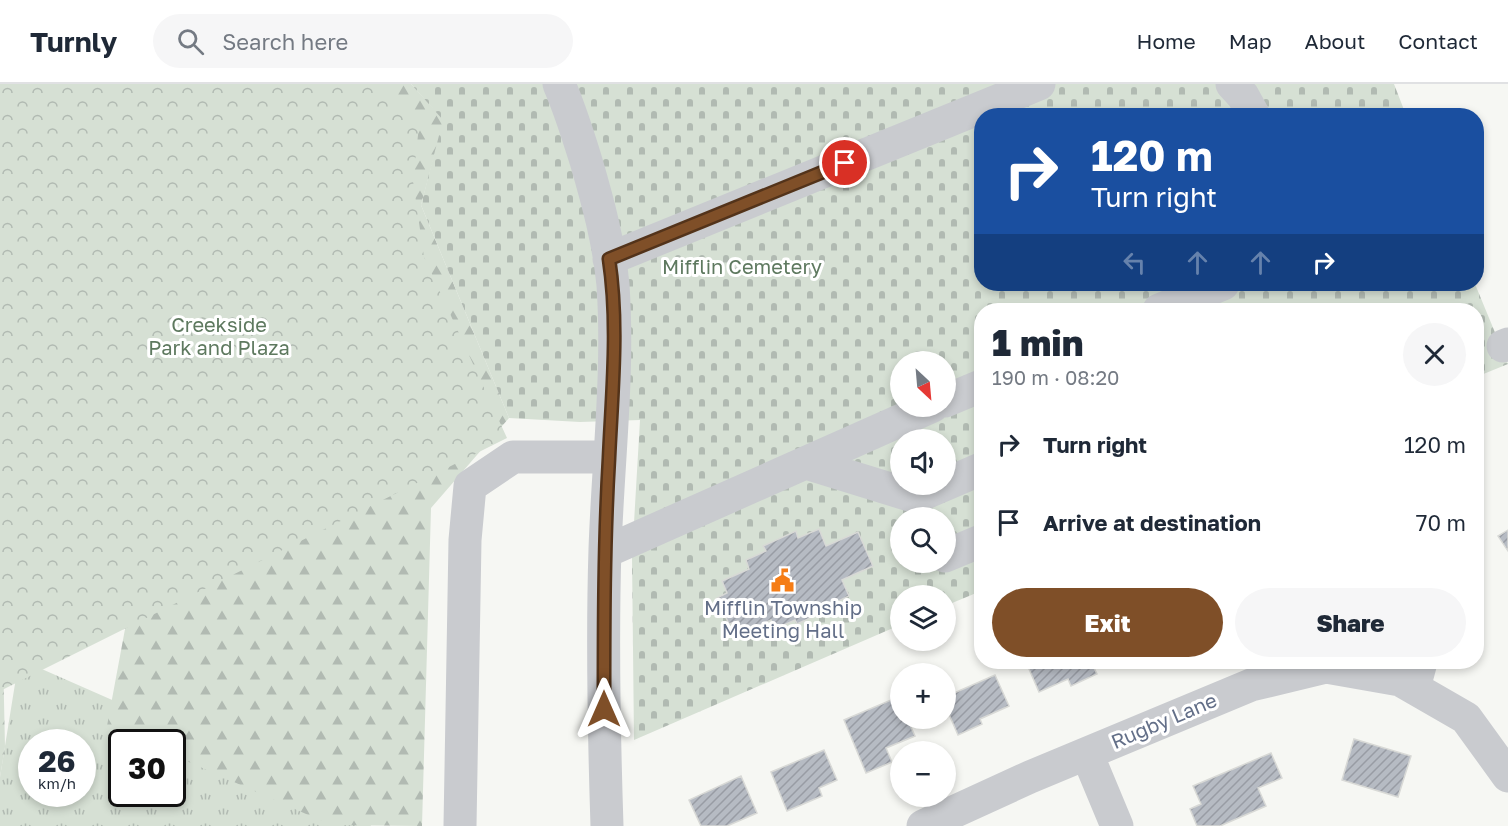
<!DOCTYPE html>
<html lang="en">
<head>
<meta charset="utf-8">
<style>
	:root { --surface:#fff; --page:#f6f6f7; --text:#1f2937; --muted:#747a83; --line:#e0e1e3; --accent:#7f4f28 }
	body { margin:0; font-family:"Golos Text",sans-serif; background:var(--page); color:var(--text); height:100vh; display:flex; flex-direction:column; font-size:22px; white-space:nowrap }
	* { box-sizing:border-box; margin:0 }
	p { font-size:20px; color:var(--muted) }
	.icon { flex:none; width:33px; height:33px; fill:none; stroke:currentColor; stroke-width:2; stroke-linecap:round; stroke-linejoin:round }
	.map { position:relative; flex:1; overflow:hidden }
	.side { position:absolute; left:974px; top:219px; width:510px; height:366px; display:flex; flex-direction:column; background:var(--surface); border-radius:24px; box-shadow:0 3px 9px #0003 }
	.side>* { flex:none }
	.hud { position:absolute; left:974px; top:24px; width:510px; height:183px; border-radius:24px; box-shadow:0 3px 9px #0003; background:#1a4fa0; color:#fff; overflow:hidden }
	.needle { width:39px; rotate:154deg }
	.controls { position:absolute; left:890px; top:267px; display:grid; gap:12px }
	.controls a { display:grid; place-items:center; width:66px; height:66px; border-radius:50%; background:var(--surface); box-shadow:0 3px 9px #0003; font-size:30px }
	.speed { position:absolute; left:18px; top:645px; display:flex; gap:12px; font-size:30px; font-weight:700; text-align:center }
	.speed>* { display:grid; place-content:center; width:78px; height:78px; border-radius:50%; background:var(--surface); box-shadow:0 3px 9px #0003; line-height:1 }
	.speed small { font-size:15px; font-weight:400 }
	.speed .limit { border:3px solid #111; border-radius:9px; background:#fff; color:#111 }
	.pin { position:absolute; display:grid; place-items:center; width:51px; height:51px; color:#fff; margin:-26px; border:3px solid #fff; border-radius:50%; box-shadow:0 2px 6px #0007 }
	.me { position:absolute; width:66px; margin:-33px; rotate:0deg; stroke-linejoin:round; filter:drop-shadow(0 0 4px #0008) }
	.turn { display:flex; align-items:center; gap:21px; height:126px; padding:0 18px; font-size:27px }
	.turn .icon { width:78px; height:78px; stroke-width:2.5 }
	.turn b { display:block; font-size:42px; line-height:51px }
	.lanes { display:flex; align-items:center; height:57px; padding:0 18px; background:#0003; justify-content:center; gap:30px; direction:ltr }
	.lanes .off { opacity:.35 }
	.round { display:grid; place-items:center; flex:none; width:63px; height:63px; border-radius:32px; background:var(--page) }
	.headline { display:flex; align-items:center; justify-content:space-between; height:102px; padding:0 18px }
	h1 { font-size:36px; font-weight:800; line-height:45px }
	.action { display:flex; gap:12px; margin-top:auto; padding:12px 18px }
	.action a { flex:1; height:69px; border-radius:36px; background:var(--accent); color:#fff; font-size:24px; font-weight:800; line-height:69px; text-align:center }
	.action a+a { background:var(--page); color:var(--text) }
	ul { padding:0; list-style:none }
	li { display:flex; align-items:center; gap:18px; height:78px; padding:0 18px }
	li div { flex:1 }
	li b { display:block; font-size:22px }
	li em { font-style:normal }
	header { display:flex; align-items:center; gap:36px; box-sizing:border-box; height:84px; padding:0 30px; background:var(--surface); border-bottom:2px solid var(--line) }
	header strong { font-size:28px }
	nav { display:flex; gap:33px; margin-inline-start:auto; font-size:21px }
	.search { width:420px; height:54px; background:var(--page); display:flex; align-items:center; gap:15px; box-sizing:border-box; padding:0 21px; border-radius:33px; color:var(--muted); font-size:22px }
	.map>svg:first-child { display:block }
	.grass { fill:url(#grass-tufts); fill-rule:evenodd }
	.forest { fill:url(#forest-firs) }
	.cemetery { fill:url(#cemetery-stones); fill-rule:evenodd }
	.park { fill:url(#park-crowns) }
	.building { fill:url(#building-hatch); stroke:#d8d9d6; stroke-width:1.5 }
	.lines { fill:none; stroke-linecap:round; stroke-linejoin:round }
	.minor { stroke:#c9cbcf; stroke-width:33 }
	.route-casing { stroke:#53331a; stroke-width:15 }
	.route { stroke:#7f4f28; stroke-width:10 }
	.labels { text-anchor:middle; stroke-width:6; stroke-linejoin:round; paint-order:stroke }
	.park-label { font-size:20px; fill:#5e795f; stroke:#fff }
	.poi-label { font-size:20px; fill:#636f88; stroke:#fff }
	.street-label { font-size:20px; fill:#636f88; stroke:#fff }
</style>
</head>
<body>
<header>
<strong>Turnly</strong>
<div class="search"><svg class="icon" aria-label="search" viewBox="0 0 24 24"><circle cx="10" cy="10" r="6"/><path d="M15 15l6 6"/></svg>Search here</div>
<nav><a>Home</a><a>Map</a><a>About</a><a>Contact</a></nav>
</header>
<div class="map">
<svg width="1508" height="742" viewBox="0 0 1508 742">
	<defs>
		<pattern id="grass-tufts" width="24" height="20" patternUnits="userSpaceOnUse" patternTransform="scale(1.5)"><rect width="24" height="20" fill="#d6e0d4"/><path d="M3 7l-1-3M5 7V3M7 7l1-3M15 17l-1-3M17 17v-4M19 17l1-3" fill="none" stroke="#b1bab2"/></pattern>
		<pattern id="forest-firs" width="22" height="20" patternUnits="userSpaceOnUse" patternTransform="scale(1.5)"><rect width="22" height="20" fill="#d6e0d4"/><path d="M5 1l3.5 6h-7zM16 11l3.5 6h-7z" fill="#b1bab2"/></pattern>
		<pattern id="cemetery-stones" width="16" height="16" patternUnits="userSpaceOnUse" patternTransform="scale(1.5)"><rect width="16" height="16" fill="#d6e0d4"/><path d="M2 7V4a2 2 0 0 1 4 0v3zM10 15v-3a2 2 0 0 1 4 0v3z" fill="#b1bab2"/></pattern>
		<pattern id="park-crowns" width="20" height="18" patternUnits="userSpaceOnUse" patternTransform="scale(1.5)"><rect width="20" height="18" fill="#d6e0d4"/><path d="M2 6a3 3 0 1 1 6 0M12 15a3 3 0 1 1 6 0" fill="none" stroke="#b1bab2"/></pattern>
		<pattern id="building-hatch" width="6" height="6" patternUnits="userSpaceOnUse" patternTransform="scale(1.5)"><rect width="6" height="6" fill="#b6bbc3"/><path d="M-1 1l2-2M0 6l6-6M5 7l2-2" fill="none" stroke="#989ca4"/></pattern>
	</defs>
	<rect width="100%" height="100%" fill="#f6f7f3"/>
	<!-- grass -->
	<path class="grass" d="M19,575l348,153 4,14h-371v-49zM32,658h50v52h-50zM122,658h50v52h-50z"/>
	<!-- forest -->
	<path class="forest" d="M0,0h411l33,36 -23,85 88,213 -78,90 -9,318 -91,-1 -158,-70 -1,-13h-27l-38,-16 26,-140z
		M0,432l5,231 -5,30z"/>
	<!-- cemetery -->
	<path class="cemetery" d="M411,0h983l12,31 -425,1v168h494l33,80 -32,13v-67h-495v281l-36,15v-10h-45v29l-266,115 -2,-183 8,-137 -60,2 -71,-4 -88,-213 22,-85zM900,278h45v44h-45zM900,356h45v44h-45zM900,434h45v44h-45z"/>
	<!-- park -->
	<path class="park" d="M0,0h382l37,42 -6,55 11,76 83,181 -507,253z"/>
	<!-- building -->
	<path class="building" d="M819,445l7,17 32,-14 15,34 -31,14 7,16 -21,10 2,3 -33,15 -2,-4 -20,9 -4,-9 -28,13 -5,-12 -9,3 -12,-26 10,-5 -5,-12 27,-12 -3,-9 20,-9 -3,-5 33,-15 2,7z
		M1508,446v21l-10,-15z
		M1026,578h65l6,12 -26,12 -3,-7 -29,13z
		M995,591l14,31 -29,13 2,5 -24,11 -13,-30v-8z
		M898,613l2,21h7l8,18 -29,12 6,14 -26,11 -22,-53z
		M1354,655l57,17 -13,41 -56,-17z
		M824,666l13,30 -18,8 3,8 -35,15 -16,-39z
		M1271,669l11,25 -24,10 8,18 -46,20h-23l-7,-17 11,-5 -8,-18z
		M741,692l16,37 -30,13h-26l-12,-26z"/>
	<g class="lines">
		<!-- minor -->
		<path class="minor" d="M559,0c11,25 19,51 27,77 12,41 23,82 27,124 6,88 -5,176 -8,264 -3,92 -1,185 2,277
			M1232,0l11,12 11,20
			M609,175l430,-175
			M1159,226l64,-26
			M1503,262l5,-2
			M945,317l36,-15
			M806,379l110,34 65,-28
			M605,468l328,-146
			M945,472l36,-15
			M1414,604l7,-26
			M1087,670l30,72
			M460,742l5,-286 5,-54 43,-29h96
			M923,742l107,-49 221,-92 75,-18 74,13 66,38 42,58"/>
	</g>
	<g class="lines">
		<defs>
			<path id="route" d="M604,625c0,-84 0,-167 5,-251 3,-66 10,-133 0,-199l236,-96"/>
		</defs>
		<!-- route casing -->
		<use href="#route" class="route-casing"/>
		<!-- route -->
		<use href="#route" class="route"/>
	</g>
	<!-- icons -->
	<defs>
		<symbol id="civic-bare" viewBox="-9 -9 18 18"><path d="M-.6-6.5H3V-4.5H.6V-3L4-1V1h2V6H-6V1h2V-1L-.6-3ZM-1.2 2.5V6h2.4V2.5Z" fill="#f57d16" stroke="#fff" stroke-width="2.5" paint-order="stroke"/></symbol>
	</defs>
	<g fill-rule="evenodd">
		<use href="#civic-bare" x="766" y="480" width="33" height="33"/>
	</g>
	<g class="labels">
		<!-- park labels -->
		<g class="park-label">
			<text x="742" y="190">Mifflin Cemetery</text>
			<text x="219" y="248">Creekside<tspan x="219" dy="23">Park and Plaza</tspan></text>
		</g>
		<!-- poi labels -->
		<g class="poi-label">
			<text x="783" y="531">Mifflin Township<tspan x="783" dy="23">Meeting Hall</tspan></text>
		</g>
		<!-- street labels -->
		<g class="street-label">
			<text transform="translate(1164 637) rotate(-23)" y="7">Rugby Lane</text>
		</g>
	</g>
</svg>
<div class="controls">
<a><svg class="needle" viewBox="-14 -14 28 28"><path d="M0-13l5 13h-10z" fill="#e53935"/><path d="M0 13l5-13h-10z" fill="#747a83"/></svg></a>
<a><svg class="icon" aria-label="sound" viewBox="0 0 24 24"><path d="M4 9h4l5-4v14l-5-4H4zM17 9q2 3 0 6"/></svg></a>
<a><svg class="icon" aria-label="search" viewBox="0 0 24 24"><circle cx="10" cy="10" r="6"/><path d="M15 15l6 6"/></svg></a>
<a><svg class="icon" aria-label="layers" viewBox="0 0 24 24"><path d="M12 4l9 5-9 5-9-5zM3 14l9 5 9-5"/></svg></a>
<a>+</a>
<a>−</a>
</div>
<div class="speed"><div>26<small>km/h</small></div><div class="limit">30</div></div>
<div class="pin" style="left:845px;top:79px;background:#d93025"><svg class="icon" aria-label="arrive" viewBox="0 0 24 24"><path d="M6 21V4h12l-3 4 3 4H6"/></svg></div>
<svg class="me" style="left:604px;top:625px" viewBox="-20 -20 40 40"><path d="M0-17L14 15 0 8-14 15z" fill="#7f4f28" stroke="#fff" stroke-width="4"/></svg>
<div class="hud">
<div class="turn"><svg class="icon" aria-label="right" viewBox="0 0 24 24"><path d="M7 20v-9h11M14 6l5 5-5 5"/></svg><div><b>120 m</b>Turn right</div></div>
<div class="lanes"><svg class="icon off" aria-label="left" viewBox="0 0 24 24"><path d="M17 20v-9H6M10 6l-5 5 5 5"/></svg><svg class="icon off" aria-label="ahead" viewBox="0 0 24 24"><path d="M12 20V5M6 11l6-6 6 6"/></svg><svg class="icon off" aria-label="ahead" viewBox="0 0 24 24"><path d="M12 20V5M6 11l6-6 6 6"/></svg><svg class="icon" aria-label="right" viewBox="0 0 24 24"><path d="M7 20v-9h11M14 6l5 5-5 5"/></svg></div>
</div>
<section class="side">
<div class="headline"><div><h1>1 min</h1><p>190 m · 08:20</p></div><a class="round"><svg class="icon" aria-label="close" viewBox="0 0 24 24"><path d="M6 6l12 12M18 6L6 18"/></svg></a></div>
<ul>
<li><svg class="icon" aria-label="right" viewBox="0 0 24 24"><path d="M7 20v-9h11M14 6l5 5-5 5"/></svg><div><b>Turn right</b></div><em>120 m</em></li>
<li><svg class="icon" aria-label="arrive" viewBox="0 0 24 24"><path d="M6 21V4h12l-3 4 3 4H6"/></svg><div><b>Arrive at destination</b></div><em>70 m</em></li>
</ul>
<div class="action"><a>Exit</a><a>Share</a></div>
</section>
</div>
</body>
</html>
